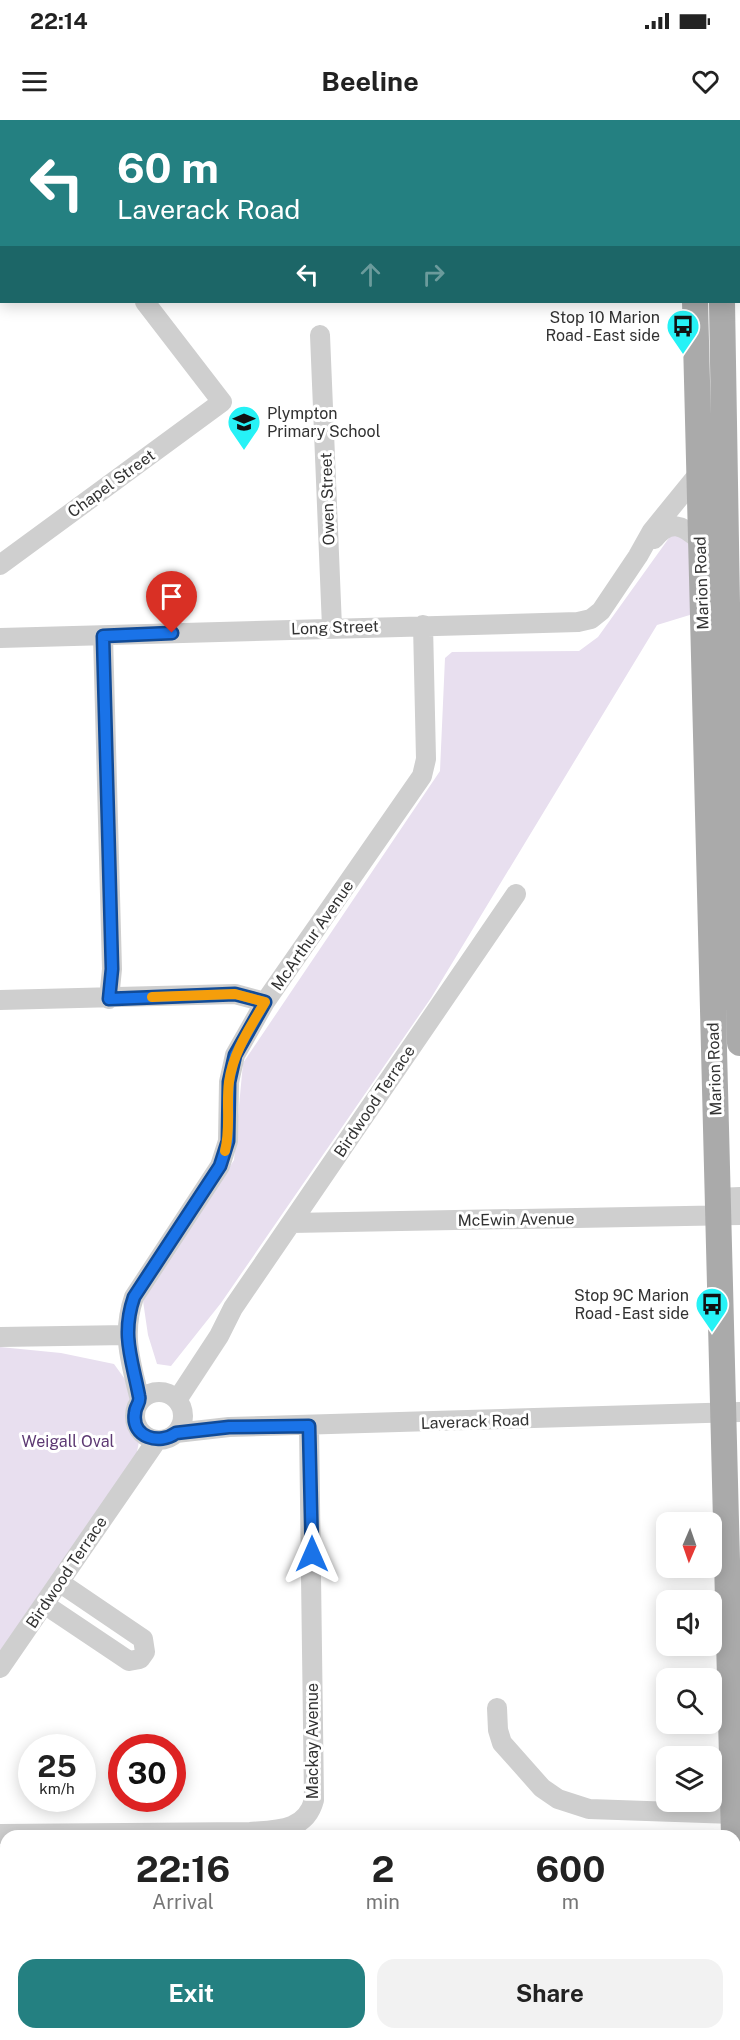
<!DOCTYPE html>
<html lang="en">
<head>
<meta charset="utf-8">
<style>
	:root { --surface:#fff; --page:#f2f2f2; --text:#222; --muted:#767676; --accent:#248081 }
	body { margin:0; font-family:"Public Sans",sans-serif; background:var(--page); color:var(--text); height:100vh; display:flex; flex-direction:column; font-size:22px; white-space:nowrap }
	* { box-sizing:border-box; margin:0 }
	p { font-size:20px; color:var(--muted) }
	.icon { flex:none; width:33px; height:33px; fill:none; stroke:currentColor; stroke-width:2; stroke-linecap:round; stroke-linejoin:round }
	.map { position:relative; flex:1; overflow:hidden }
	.panel { position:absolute; left:0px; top:1710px; width:741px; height:210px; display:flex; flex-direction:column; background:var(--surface); border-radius:18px 18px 0 0; box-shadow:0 3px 15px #0003 }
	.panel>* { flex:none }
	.banner { position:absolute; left:0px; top:0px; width:741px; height:183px; box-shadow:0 3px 15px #0003; background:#248081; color:#fff; overflow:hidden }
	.needle { width:39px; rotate:182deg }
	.fabs { position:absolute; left:656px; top:1392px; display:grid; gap:12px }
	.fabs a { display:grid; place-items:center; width:66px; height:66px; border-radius:12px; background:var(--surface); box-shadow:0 3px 15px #0003; font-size:30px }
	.speed { position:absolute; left:18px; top:1614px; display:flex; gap:12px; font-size:30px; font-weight:700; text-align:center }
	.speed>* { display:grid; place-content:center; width:78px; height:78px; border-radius:50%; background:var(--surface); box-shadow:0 3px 15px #0003; line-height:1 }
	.speed small { font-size:15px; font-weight:400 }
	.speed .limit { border:9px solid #d22; background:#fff; color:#111 }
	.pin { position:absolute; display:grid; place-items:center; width:51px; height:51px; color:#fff; margin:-62px -26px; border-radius:50% 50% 50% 0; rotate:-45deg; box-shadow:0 0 6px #0007 }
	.pin .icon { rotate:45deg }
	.me { position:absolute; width:66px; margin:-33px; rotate:0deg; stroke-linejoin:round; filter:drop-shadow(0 0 4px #0008) }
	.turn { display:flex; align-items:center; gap:21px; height:126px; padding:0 18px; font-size:27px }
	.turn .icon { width:78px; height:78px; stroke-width:2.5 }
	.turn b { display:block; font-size:42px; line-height:51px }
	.lanes { display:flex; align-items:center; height:57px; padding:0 18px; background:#0003; justify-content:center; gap:30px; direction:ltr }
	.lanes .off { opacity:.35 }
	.eta { display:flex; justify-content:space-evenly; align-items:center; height:102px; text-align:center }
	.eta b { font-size:36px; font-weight:700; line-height:42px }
	.primary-button { display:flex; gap:12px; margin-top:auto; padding:12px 18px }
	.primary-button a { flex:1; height:69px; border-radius:18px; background:var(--accent); color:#fff; font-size:24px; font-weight:700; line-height:69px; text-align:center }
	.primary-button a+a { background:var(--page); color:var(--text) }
	.status { display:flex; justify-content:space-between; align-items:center; height:42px; padding:0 30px; background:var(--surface); direction:ltr }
	.status svg { height:16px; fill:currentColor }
	header { display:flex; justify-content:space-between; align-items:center; height:78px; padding:0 18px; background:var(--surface); font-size:27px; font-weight:700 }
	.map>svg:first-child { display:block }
	.green { fill:#e8dfef }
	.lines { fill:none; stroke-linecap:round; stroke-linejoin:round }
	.minor { stroke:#cfcfcf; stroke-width:20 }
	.major { stroke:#aaa; stroke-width:26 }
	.route-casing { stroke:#114b97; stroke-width:15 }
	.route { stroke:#1a73e8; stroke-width:10 }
	.slow { stroke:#f59e0b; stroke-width:10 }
	.labels { text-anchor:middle; stroke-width:6; stroke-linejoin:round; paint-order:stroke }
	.poi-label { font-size:16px; fill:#323232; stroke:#fff; text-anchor:end }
	.street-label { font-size:16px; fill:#323232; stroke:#fff }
	.park-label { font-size:16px; fill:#5d3973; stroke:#fff }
</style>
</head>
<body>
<div class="status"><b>22:14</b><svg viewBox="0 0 49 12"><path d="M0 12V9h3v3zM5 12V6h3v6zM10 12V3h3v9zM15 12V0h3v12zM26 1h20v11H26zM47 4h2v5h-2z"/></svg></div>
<header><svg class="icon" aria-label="menu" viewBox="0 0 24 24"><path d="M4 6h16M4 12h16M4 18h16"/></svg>Beeline<svg class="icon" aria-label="heart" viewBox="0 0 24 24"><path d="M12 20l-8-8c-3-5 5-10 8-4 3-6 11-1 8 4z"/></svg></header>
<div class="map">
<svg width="740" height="1920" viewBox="0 0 740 1920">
	<rect width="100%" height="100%" fill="#fff"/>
	<!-- green -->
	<path class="green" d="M674,411l17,11 2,72 -36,11 -226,373 -210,305 -50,63 -14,-2 -9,-29 -5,-34 91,-141 9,-97 197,-292 5,-113 7,-6 127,-1 19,-14z
		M0,1227l61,6 53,11 26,36 -6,14 7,18 -9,44 -132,192z"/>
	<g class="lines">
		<!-- minor -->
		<path class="minor" d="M315,0v2
			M659,2l38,-2
			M320,215l12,292
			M654,419c16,-20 29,-14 45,1
			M0,445l222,-163 -77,-100
			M103,516l9,333 -3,30
			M0,518l578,-16 13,-3 10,-8 37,-55 14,-25 48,-59
			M0,880l235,-6 30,8
			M718,1078l22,-1
			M291,1103l449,-8
			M0,1217l127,-2
			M135 1296a24 24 0 1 1 48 0a24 24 0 1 1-48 0Z
			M140,1280c-9,-37 -19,-65 -6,-103l86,-131 8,-25 1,-59 6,-27 30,-53 157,-226 4,-17 -3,-134
			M177,1280l42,-64 14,-28 283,-414
			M176,1313l53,-6 511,-15
			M44,1484l85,57 11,-2 5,-7 -2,-13 -84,-57
			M0,1548l157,-228
			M497,1588l1,22 4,13 40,45 16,11 31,10 144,5
			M0,1714l250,-2c27,-2 56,-1 64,-32l-5,-374
			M255,1914v6
			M0,1915l32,-1"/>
		<!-- major -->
		<path class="major" d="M690,0v2
			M717,0l1,2
			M695,182l39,1534
			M722,182l5,301 13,440
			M735,1762l4,158"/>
	</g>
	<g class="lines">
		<defs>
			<path id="route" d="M172,513l-69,3 9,333 -3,30 126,-5 30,8 -30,53 -6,27 -1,59 -8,25 -86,131c-13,38 -2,62 5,99 2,7 -4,10 -4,17 -4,25 25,32 41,20l53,-6 80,-1 3,128"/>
		</defs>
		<!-- route casing -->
		<use href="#route" class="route-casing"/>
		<!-- route -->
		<use href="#route" class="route"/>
		<!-- slow -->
		<path class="slow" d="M152,877l83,-3 30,8c-15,26 -32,50 -36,80 -3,23 2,46 -4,69"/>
	</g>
	<!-- icons -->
	<defs>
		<symbol id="bus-pin" viewBox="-11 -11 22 30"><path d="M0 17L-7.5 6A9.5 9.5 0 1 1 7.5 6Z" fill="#26f2f6" stroke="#fff"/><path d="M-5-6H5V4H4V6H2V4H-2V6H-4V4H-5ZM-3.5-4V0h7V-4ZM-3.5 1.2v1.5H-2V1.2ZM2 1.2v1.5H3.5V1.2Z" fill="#111"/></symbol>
		<symbol id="school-pin" viewBox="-11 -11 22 30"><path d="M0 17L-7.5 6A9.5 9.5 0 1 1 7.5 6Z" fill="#26f2f6" stroke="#fff"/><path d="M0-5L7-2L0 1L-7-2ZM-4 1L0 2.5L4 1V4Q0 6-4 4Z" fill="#111"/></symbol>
	</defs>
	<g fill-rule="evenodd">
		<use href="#bus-pin" x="664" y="187" width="38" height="52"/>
		<use href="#school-pin" x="225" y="283" width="38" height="52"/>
		<use href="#bus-pin" x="693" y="1165" width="38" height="52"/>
	</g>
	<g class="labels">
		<!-- poi labels -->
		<g class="poi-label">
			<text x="660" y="203">Stop 10 Marion<tspan x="660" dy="18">Road - East side</tspan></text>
			<text x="267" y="299" text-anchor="start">Plympton<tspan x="267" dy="18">Primary School</tspan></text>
			<text x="689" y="1181">Stop 9C Marion<tspan x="689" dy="18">Road - East side</tspan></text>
		</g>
		<!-- street labels -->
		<g class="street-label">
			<text transform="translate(111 363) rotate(-36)" y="6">Chapel Street</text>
			<text transform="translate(327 379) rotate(-92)" y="6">Owen Street</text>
			<text transform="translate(701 463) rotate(-92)" y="6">Marion Road</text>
			<text transform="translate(335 507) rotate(-2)" y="6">Long Street</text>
			<text transform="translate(312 815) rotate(-55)" y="6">McArthur Avenue</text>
			<text transform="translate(714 949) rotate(-92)" y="6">Marion Road</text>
			<text transform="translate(374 981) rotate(-56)" y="6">Birdwood Terrace</text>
			<text transform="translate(516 1099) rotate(-1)" y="6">McEwin Avenue</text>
			<text transform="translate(475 1301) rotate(-2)" y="6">Laverack Road</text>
			<text transform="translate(66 1452) rotate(-56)" y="6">Birdwood Terrace</text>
			<text transform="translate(312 1621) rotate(-90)" y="6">Mackay Avenue</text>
		</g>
		<!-- park labels -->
		<g class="park-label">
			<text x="68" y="1327">Weigall Oval</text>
		</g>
	</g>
</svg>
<div class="fabs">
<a><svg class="needle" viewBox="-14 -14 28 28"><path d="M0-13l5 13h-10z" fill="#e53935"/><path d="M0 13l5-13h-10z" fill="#767676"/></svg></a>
<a><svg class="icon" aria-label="sound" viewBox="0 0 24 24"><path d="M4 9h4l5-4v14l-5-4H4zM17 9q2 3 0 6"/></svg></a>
<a><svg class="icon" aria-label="search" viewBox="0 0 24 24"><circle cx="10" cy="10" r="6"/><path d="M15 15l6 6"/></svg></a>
<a><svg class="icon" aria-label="layers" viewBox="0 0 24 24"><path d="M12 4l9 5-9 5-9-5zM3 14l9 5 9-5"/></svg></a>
</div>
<div class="speed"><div>25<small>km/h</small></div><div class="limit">30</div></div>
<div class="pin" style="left:172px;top:513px;background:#d93025"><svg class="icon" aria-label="arrive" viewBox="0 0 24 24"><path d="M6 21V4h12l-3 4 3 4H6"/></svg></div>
<svg class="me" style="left:312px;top:1434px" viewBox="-20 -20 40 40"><path d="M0-17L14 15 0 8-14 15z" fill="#1a73e8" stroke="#fff" stroke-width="4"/></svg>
<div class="banner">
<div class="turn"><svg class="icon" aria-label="left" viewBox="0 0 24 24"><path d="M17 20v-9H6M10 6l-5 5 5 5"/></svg><div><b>60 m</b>Laverack Road</div></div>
<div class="lanes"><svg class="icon" aria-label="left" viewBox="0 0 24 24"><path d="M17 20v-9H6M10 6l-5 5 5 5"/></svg><svg class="icon off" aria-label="ahead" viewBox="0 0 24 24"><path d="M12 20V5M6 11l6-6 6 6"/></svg><svg class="icon off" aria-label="right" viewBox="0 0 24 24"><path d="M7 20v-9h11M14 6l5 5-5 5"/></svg></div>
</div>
<section class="panel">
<div class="eta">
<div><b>22:16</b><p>Arrival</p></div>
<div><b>2</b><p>min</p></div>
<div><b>600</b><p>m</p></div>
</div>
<div class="primary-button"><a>Exit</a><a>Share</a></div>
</section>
</div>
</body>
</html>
